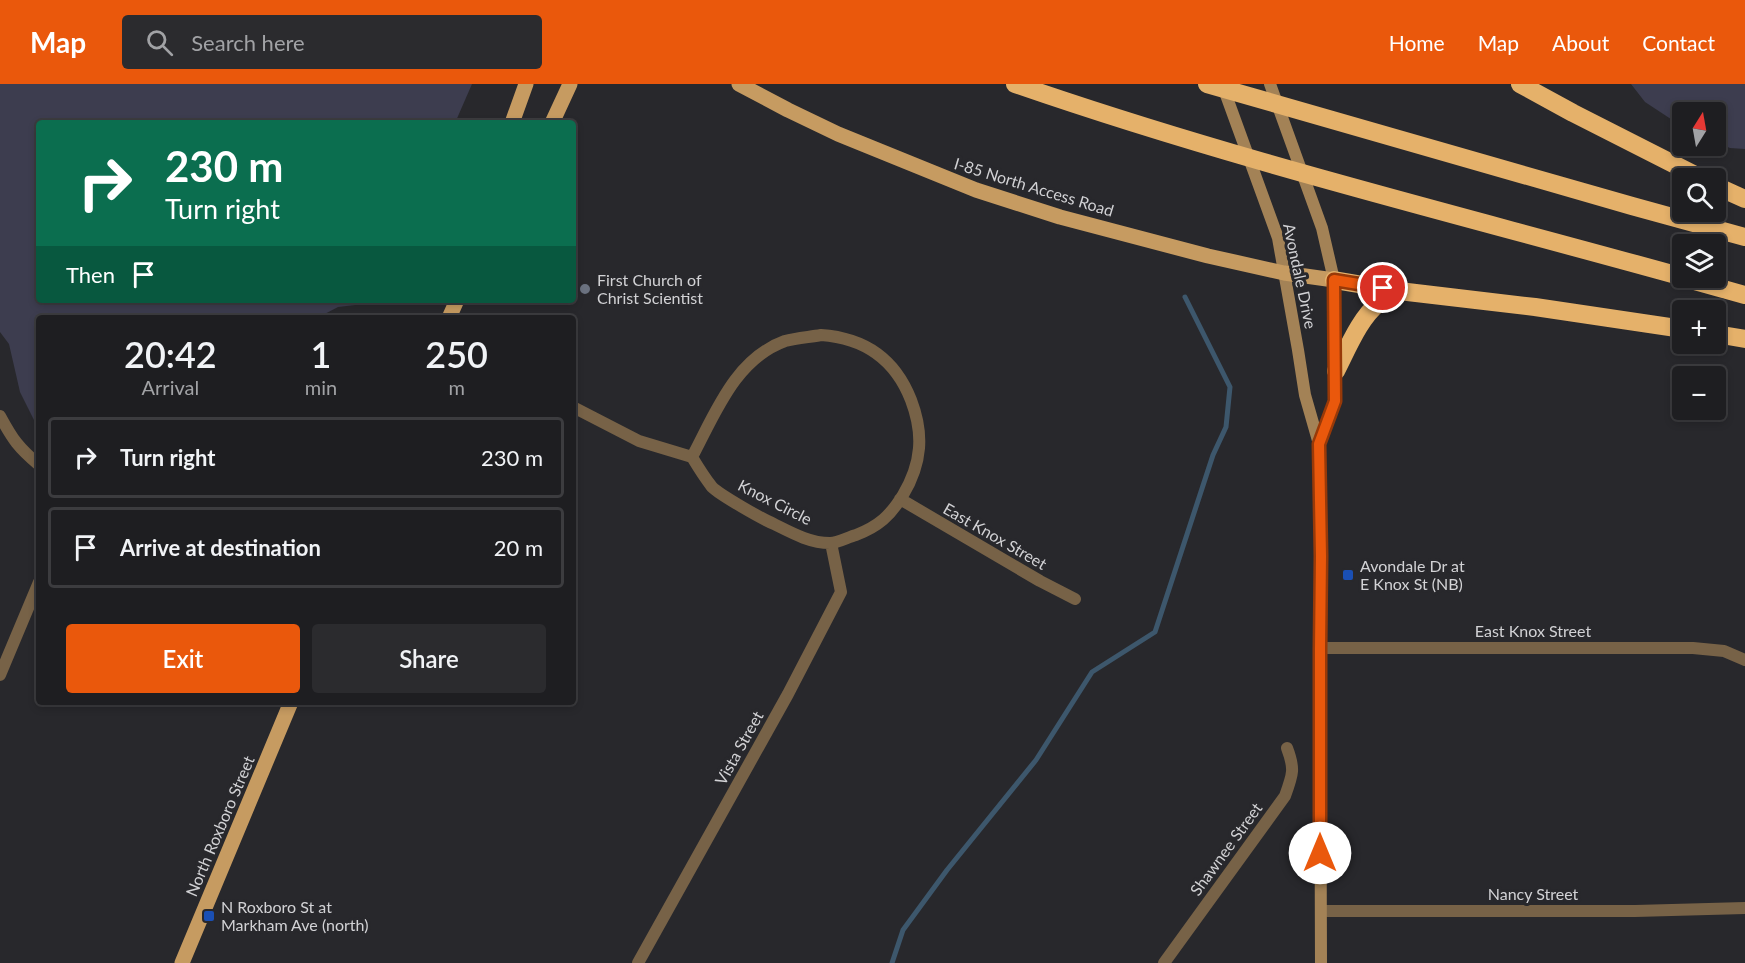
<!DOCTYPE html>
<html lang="en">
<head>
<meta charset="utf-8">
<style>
	:root { --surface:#1e1e21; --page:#2b2b2e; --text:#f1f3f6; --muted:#a1a2a5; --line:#3c3c3f; --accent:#ea580c }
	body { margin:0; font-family:Lato,sans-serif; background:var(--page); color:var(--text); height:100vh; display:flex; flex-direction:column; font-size:22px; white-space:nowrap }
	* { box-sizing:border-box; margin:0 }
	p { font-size:20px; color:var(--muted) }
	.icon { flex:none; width:33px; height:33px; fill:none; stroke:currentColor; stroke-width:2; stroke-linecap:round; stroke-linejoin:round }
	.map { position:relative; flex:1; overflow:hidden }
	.sheet { position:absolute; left:36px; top:231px; width:540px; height:390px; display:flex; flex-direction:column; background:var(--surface); border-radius:6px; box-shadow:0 3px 9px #0003,0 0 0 2px var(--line) }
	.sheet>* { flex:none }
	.guide { position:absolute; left:36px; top:36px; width:540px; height:183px; border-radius:6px; box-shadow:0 3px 9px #0003,0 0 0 2px var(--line); background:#0b6e4f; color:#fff; overflow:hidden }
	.needle { width:39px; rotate:11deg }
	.controls { position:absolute; left:1672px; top:18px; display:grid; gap:12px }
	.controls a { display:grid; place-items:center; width:54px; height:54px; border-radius:6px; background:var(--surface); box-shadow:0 3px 9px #0003,0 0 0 2px var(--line); font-size:30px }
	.pin { position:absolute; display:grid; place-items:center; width:51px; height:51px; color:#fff; margin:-26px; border:3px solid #fff; border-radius:50%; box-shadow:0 2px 6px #0007 }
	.me { position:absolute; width:66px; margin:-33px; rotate:0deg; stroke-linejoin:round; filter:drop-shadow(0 0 4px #0008) }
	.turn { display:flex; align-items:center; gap:21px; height:126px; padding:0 30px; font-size:27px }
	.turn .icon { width:78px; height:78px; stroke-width:2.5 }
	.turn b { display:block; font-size:42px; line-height:51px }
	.then { display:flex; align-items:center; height:57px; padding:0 30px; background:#0003; gap:12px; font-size:22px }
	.eta { display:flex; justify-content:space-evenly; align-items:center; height:102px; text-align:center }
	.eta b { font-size:36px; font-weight:600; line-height:42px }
	.primary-button { display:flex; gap:12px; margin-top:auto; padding:12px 30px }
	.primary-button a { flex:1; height:69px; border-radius:6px; background:var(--accent); color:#fff; font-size:24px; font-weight:600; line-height:69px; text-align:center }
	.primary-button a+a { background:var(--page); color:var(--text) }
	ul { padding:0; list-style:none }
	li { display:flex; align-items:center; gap:18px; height:81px; margin:0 12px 9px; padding:0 18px; border:3px solid var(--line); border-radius:6px }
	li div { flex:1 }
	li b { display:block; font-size:22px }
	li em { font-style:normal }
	header { display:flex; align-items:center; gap:36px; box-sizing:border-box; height:84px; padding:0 30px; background:var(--accent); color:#fff }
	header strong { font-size:28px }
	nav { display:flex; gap:33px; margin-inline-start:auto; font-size:21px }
	.search { width:420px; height:54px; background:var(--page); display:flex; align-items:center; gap:15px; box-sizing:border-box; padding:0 21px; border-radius:6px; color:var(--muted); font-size:22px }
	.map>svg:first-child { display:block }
	.green { fill:#3d3d4f }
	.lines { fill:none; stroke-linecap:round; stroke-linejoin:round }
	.stream { stroke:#3d576c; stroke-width:5 }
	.minor { stroke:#776247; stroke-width:12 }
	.secondary { stroke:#a38256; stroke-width:12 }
	.primary { stroke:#c69b61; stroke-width:15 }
	.motorway { stroke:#e5b16a; stroke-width:18 }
	.route-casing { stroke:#983908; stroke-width:15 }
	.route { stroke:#ea580c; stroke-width:10 }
	.worship-dot { fill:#6b7280; stroke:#28282c; stroke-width:2 }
	.transit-dot { fill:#1a4fb4; stroke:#28282c; stroke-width:2 }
	.labels { text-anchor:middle; stroke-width:6; stroke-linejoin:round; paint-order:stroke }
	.street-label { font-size:16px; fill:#d2d2d5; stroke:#28282c }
	.poi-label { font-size:16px; fill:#d2d2d5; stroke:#28282c; text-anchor:start }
</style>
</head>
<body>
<header>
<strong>Map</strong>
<div class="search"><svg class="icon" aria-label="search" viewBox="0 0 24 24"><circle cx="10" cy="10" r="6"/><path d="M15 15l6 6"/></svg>Search here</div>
<nav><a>Home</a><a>Map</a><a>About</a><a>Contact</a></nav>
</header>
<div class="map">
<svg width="1745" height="879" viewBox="0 0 1745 879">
	<rect width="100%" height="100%" fill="#28282c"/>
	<!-- green -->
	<path class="green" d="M0,0h472l-17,39h-416v177h343l-1,2 -43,5 -21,11h-278v112l-19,-38 -11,-48 -9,-12z
		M1631,0h114v65l-15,-1 -14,-6v-30h-33v15l-38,-25z"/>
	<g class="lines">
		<!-- stream -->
		<path class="stream" d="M892,879l11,-33 44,-60 89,-110 56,-88 63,-40 58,-177 13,-28 4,-40 -45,-90"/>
		<!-- minor -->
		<path class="minor" d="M821,251c44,3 74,24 90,65 13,34 11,63 -8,95 -13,21 -24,31 -47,40 -8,2 -18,8 -26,8 -20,0 -38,-10 -56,-19 -12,-5 -54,-29 -62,-37 -7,-9 -14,-20 -20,-30 23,-43 43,-98 93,-116 11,-3 25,-4 36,-6z
			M573,323l66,34 53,16
			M0,332c13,24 18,31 39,49
			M900,415l140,82 35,18
			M1320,564h373l31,3 21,9
			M0,591l39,-93
			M1321,827h314l110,-3
			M638,879l150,-269 53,-102 -10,-49
			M1164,879l121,-167c8,-22 10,-27 2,-48"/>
		<!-- secondary -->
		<path class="secondary" d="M1222,0l56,154 20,112 7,45 14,49 2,112 -1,92 1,315
			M1270,0l52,144 12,52 1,121 -16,43"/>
		<!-- primary -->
		<path class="primary" d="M739,0l49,26 50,24 138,56 84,27 148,39 76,17 50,7
			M512,39l14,-39
			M552,39l18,-39
			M449,234l8,-18
			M182,879l109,-261"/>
		<!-- motorway -->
		<path class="motorway" d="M1015,0c219,76 445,131 668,193
			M1207,0l425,122 113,31
			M1520,0l53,29 128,65
			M1716,102l29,13
			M1684,194l61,17
			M1334,196l65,11 136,16 148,22
			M1716,250l29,5
			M1336,287c11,-21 24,-54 43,-68 6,-5 14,-8 20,-12"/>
	</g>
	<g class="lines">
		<defs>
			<path id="route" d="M1320,769v-205l1,-92 -2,-112 16,-43 -1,-121 49,8"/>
		</defs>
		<!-- route casing -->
		<use href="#route" class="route-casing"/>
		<!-- route -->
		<use href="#route" class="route"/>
	</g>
	<!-- markers -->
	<circle class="worship-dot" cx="585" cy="205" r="6"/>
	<g class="transit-dot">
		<rect x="1342" y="485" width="12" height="12" rx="3"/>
		<rect x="203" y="826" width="12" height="12" rx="3"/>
	</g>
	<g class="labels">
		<!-- street labels -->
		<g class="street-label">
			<text transform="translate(1034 103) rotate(17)" y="6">I-85 North Access Road</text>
			<text transform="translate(1300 192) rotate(78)" y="6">Avondale Drive</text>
			<text transform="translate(775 418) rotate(27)" y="6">Knox Circle</text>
			<text transform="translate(995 452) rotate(30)" y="6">East Knox Street</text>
			<text x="1533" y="553">East Knox Street</text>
			<text transform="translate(739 664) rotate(-61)" y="6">Vista Street</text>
			<text transform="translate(220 742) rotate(-67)" y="6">North Roxboro Street</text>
			<text transform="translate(1226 765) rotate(-54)" y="6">Shawnee Street</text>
			<text x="1533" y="816">Nancy Street</text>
		</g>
		<!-- poi labels -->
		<g class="poi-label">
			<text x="597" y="202">First Church of<tspan x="597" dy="18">Christ Scientist</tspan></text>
			<text x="1360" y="488">Avondale Dr at<tspan x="1360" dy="18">E Knox St (NB)</tspan></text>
			<text x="221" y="829">N Roxboro St at<tspan x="221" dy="18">Markham Ave (north)</tspan></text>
		</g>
	</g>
</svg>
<div class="controls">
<a><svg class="needle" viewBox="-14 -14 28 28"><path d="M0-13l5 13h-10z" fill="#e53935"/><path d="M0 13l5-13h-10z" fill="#a1a2a5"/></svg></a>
<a><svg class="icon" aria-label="search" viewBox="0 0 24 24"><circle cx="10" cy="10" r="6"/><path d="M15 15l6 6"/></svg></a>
<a><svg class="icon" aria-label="layers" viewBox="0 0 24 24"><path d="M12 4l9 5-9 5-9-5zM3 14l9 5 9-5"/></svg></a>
<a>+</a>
<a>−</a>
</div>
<div class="pin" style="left:1383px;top:204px;background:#d93025"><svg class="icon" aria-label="arrive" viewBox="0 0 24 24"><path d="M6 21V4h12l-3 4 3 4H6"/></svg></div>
<svg class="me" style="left:1320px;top:769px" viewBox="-20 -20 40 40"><circle r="19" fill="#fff"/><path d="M0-13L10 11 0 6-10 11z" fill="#ea580c"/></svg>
<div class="guide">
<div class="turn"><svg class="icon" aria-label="right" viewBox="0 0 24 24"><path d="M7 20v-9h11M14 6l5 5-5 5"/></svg><div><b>230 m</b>Turn right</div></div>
<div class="then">Then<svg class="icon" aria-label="arrive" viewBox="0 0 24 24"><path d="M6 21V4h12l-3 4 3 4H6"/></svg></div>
</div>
<section class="sheet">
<div class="eta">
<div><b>20:42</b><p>Arrival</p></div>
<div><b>1</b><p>min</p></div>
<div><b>250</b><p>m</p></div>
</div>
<ul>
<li><svg class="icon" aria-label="right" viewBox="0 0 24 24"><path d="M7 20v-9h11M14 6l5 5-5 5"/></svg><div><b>Turn right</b></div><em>230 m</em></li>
<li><svg class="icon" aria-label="arrive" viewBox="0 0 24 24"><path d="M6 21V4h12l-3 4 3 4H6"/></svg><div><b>Arrive at destination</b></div><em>20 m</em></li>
</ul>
<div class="primary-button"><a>Exit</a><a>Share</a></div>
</section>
</div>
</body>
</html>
